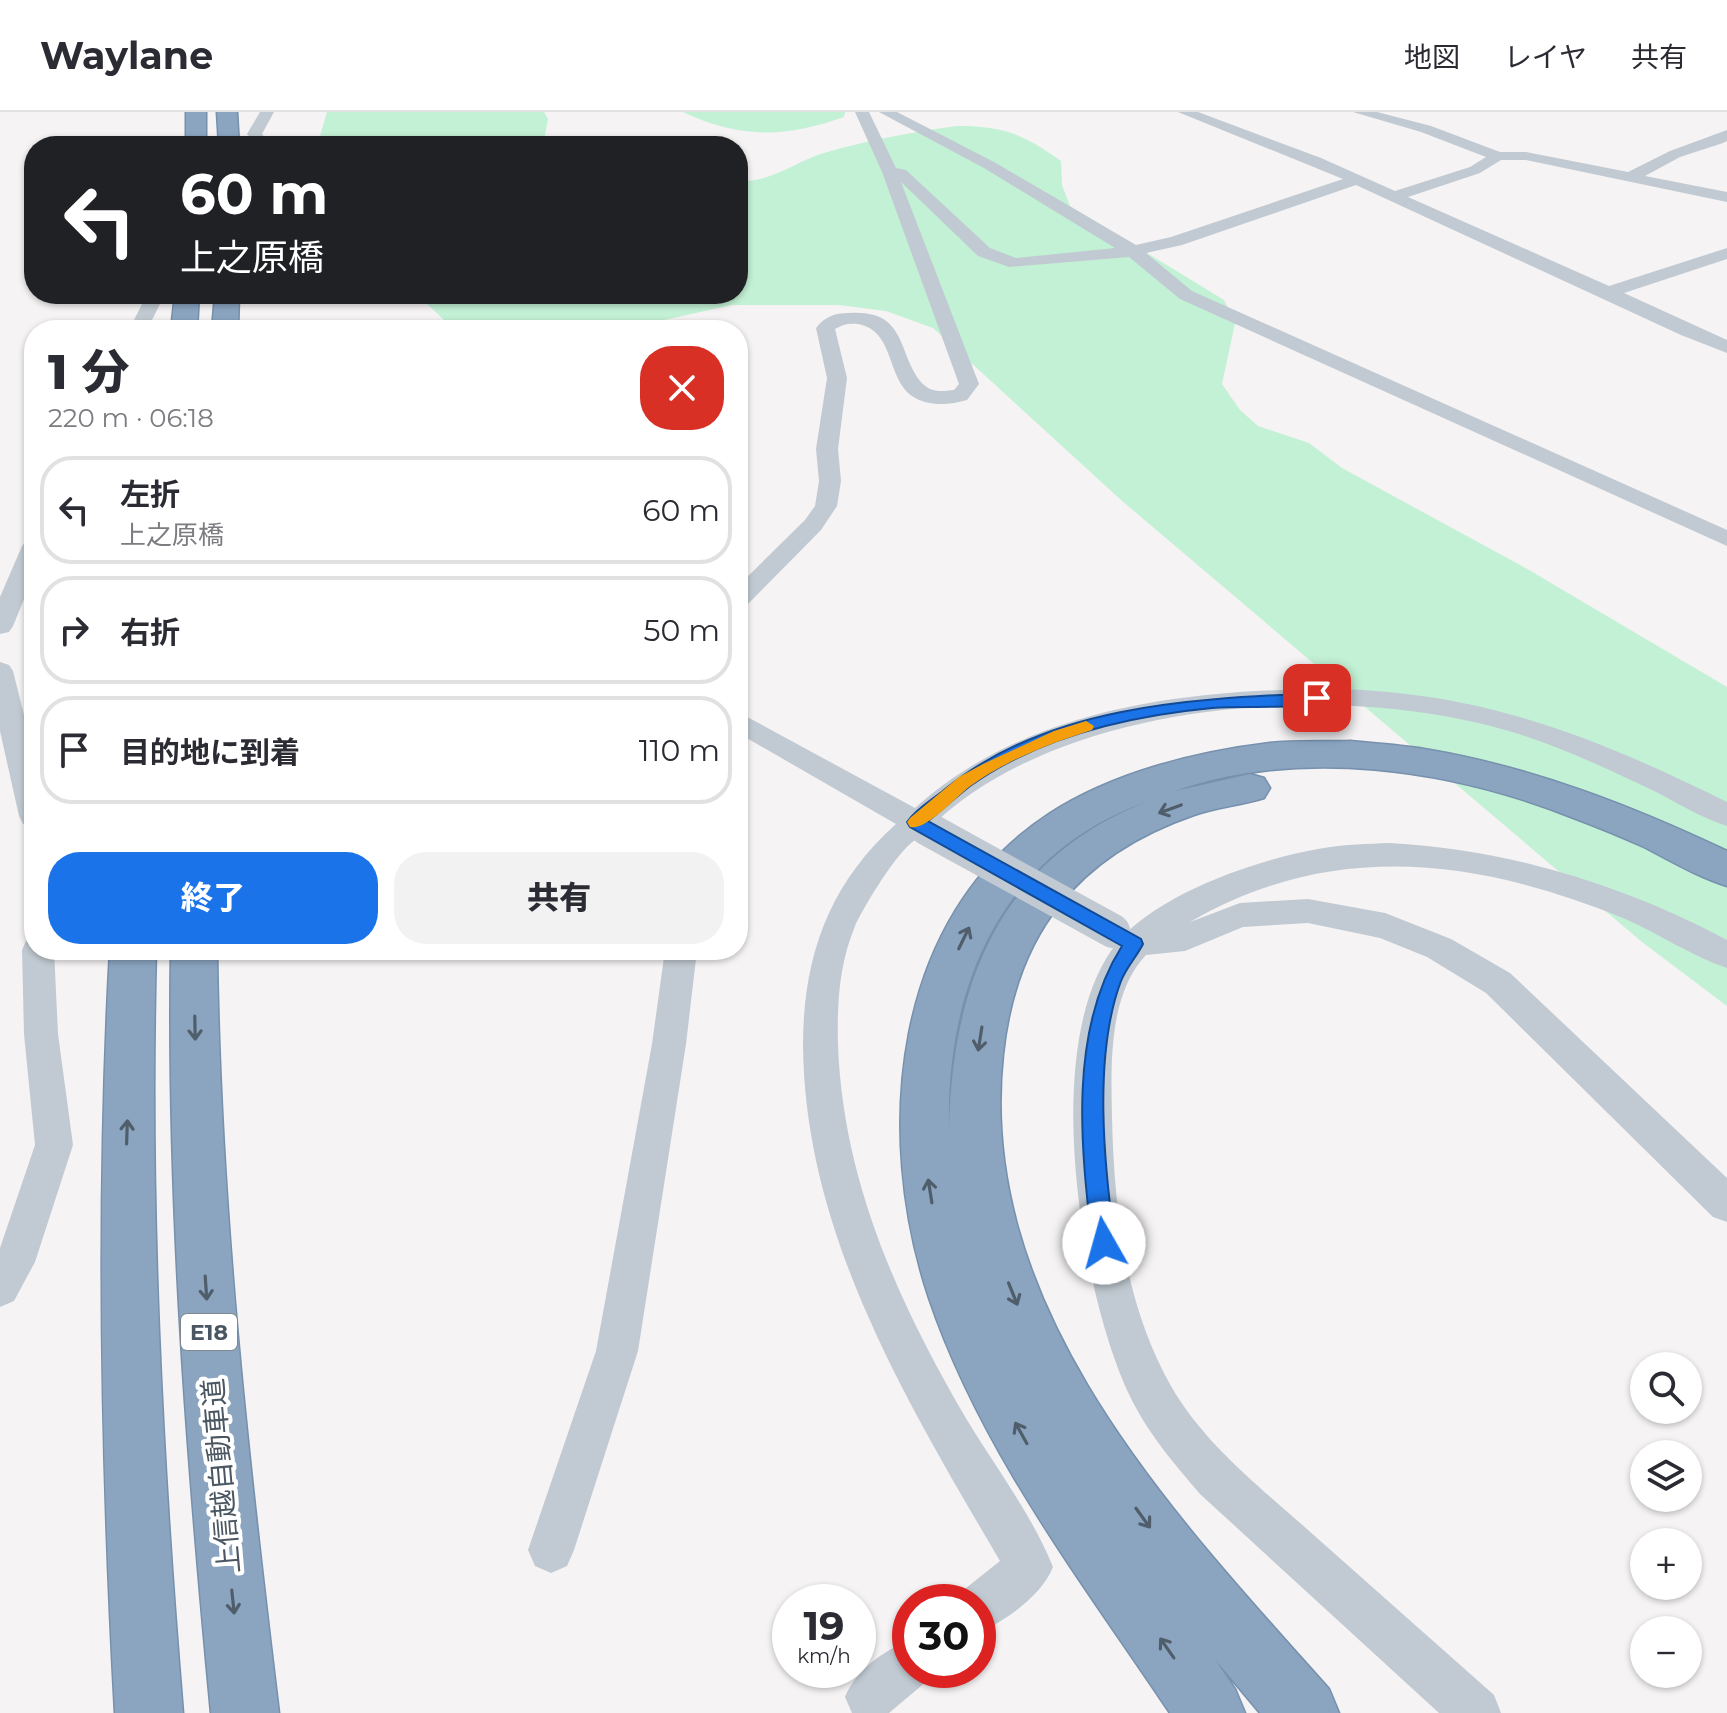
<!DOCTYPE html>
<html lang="ja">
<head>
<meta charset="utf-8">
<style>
	:root { --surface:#fff; --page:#f2f2f3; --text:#2b2b33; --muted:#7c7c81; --line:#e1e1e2; --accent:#1a73e8 }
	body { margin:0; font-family:Montserrat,"Noto Sans JP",sans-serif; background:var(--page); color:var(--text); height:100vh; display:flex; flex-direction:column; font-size:30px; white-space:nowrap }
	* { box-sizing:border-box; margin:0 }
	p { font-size:26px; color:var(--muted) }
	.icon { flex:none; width:44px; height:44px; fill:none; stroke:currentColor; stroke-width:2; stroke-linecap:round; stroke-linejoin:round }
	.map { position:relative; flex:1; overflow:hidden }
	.sheet { position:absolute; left:24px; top:208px; width:724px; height:640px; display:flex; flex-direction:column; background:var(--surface); border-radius:32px; box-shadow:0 2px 6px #0004 }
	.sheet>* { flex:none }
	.banner { position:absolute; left:24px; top:24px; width:724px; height:168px; border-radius:32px; box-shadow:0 2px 6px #0004; background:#202124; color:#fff; overflow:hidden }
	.controls { position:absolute; left:1630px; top:1240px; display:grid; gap:16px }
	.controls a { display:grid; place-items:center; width:72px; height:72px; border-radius:50%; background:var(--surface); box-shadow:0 2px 6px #0004; font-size:40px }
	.speed { position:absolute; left:772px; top:1472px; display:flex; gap:16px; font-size:40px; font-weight:700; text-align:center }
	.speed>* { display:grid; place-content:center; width:104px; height:104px; border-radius:50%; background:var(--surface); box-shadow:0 2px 6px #0004; line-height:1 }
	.speed small { font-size:20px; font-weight:400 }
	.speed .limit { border:12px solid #d22; background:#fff; color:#111 }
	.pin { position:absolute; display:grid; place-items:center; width:68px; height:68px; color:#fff; margin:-34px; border-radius:16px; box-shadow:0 4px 12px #0006 }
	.me { position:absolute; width:88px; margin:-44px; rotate:353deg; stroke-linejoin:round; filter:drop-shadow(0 0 6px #0008) }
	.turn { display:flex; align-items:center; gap:28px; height:168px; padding:0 24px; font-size:36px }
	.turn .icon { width:104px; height:104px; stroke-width:2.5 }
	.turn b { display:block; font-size:56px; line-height:68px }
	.round { display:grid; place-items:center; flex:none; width:84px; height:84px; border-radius:32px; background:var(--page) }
	.headline { display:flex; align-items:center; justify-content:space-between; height:136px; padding:0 24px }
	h1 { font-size:48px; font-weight:800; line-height:60px }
	.button { display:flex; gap:16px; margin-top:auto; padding:16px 24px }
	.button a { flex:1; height:92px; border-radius:32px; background:var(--accent); color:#fff; font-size:32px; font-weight:800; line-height:92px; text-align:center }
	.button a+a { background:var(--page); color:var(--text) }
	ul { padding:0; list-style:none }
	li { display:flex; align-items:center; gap:24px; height:108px; margin:0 16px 12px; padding:0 8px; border:4px solid var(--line); border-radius:32px }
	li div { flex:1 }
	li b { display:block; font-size:30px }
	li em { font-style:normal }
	header { display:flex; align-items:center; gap:48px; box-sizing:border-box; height:112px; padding:0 40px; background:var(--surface); border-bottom:2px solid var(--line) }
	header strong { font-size:38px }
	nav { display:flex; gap:44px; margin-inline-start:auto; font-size:28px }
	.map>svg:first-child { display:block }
	.green { fill:#c3f1d5 }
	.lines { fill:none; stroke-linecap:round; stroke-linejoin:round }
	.motorway-casing { stroke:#7690ad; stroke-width:3 }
	.minor { fill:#c1cad2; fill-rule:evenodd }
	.motorway { fill:#8ba5c1; fill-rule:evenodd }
	.minor-bridge { stroke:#c1cad2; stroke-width:34 }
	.oneway { stroke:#505e6b }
	.route { fill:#1a73e8; stroke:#114b97; stroke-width:2 }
	.slow { fill:#f59e0b }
	.labels { text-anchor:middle; stroke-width:8; stroke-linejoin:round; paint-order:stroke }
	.shield { fill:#fff; stroke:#808990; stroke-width:2 }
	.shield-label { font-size:22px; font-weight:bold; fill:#4a5661 }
	.near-street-label { font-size:28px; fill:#4a5661; stroke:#fff }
</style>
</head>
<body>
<header>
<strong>Waylane</strong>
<nav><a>地図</a><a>レイヤ</a><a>共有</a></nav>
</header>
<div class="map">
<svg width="1727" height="1601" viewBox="0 0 1727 1601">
	<rect width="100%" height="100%" fill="#f5f3f3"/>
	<!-- green -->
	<path class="green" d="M327,0h217l4,7 -5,27h-226z
		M683,0h162l-1,5c-60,21 -103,22 -161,-5z
		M957,14c47,0 66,8 104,35l1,24 8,21 154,94 11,23 -13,61 18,26 18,16 51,17 33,25 187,102 198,117v319l-85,-64 -521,-442 -188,-172 -47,-17 -47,-6h-107l-113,25h-139l-34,-8 -29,-28h321v-113c33,2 56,-19 86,-28 44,-13 89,-21 133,-27z"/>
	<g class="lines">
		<defs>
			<path id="motorway" d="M186,0h20v34h-20z
				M217,0h20l2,34h-20z
				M175,182h24l-2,36h-26z
				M215,182h24l-1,36h-26z
				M1350,629c27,3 54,4 80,9 104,18 202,56 297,101v35c-29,-9 -56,-25 -83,-39 -24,-11 -49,-21 -73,-30 -121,-48 -271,-70 -396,-26l75,-17 14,4 6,10 -6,10c-23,7 -47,9 -70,17 -116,40 -178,118 -191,239 -28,254 170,460 326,635l10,24h-79l-46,-55 21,31 10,24h-75c-89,-133 -189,-262 -241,-415 -55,-164 -38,-381 120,-484 63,-41 146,-62 221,-71 26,-3 54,-1 80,-2zM1151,688c-148,57 -198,177 -202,328 -3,-149 56,-277 202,-328z
				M110,838h46c-7,255 6,509 27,763h-68c-14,-255 -19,-508 -5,-763z
				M171,838h46c3,256 31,509 62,763h-68c-24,-254 -44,-507 -40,-763z"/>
		</defs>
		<!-- motorway casing -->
		<use href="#motorway" class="motorway-casing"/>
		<!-- minor -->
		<path class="minor" d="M260,0h14l-12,22 10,12h-15l-10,-12z
			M855,0h14l27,56 10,2 84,78 26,10 99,-10 -131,-80 -105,-56h18l97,50 142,83 35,-8 172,-58 -165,-67h20l123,46 74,33 75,-24 16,-10 -65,-25 -68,-20h24l54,14 69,26h26l102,20 42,-21 57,-21v11l-4,2 -43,14 -35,19 82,16v10l-201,-42h-25l-21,13 -72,24 201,89 118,-38v11l-103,34 103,47v13l-46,-18 -325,-150 -174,60 -36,8 46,38 535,239v16l-547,-247 -51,-42 -120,10 -31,-11 -77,-74 78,202 -12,16c-17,5 -39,7 -55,-4 -26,-19 -17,-65 -54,-72 -9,-1 -15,0 -23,5l12,49 -9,71 3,32 -4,25 -16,24 -74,75 -9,3v-22l67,-66 10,-14 4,-25 -3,-32 11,-71 -11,-50c8,-11 19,-15 33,-15 61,-4 47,44 75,72 9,8 19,6 30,5l5,-6 -77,-212z
			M147,182h18l-18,36h-18z
			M34,427v36l-21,51 -4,6 -9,2v-37l22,-51 4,-5z
			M0,550l9,3 4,6 21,84v72l-11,-3 -4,-8 -19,-85z
			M1337,577c149,4 258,48 390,113v24c-25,-8 -48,-22 -71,-34 -44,-21 -88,-42 -134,-57 -169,-55 -449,-39 -585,86l4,7 -4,8c-6,1 -14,1 -18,2 -18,6 -56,70 -64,88 -16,39 -18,77 -17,119 5,137 61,259 129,375 29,48 65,95 86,147 -11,28 -47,54 -75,66v-31h-21l4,-10 39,-31c-93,-159 -195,-326 -197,-515 0,-88 25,-161 93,-222l-158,-91v-21l177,96c113,-102 276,-119 422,-119z
			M1390,731c120,7 231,41 337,97v28c-36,-12 -69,-35 -104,-50 -146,-60 -292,-78 -433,4l50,-19 68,-4 77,14 66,26 59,34 217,205v44l-14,-5 -227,-224 -59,-36 -47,-19 -72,-15 -65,4 -58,24 -39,4c-38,40 -35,111 -34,162 2,92 13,188 59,269 33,58 89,101 137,144 62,55 124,110 186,165l7,18h-62l-239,-219c-28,-33 -55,-64 -73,-104 -47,-104 -88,-351 -10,-447 41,-50 144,-85 207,-95 22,-4 44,-4 66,-5z
			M34,826v12h20l4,84 15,111 -38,117 -21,39 -14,6v-59l35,-103 -11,-111 -2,-84 4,-9z
			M665,838h32l-11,94 -48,307 -64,199 -7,16 -16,7 -16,-7 -7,-16 68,-199 56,-307z
			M910,1528v30h22l-5,11 -38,32h-37l-7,-16c11,-27 38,-46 65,-57z"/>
		<!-- motorway -->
		<use href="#motorway" class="motorway"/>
		<!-- minor-bridge -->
		<path class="minor-bridge" d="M926,716l187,103"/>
	</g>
	<!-- one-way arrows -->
	<defs><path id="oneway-shaft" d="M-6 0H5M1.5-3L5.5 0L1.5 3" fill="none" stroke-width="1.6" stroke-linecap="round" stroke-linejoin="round" transform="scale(2)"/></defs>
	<g class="oneway">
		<use href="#oneway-shaft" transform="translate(1170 697) rotate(160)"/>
		<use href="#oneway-shaft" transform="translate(964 826) rotate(-64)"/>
		<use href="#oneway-shaft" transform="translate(195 916) rotate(89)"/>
		<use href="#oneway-shaft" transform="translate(980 927) rotate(99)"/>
		<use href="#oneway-shaft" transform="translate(127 1020) rotate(-88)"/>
		<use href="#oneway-shaft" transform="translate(930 1079) rotate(-99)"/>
		<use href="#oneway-shaft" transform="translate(206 1176) rotate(86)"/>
		<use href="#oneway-shaft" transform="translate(1013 1182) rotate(68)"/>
		<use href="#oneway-shaft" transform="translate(1021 1321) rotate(-119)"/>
		<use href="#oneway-shaft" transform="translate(1143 1406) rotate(54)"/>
		<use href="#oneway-shaft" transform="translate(233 1490) rotate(84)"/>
		<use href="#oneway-shaft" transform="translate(1167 1536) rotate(-125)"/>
	</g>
	<!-- route -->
	<path class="route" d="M1317,581l8,5 -3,4c-34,8 -74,3 -110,6 -84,8 -172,28 -242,78 -14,11 -28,24 -42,35l213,118 2,5c-6,12 -17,24 -22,37 -28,74 -17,185 -6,262l-3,8 -8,3 -8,-3 -4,-8c-11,-96 -24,-212 30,-297l-212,-119 -3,-5c9,-13 25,-22 37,-32 104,-85 245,-91 373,-97z"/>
	<!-- slow -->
	<path class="slow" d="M1086,609l8,5 -2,4c-41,13 -88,31 -123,57 -13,10 -43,44 -59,40l-3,-5 3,-4 49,-41 24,-13 71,-33z"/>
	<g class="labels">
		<!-- shield labels -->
		<rect class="shield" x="181" y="1202" width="56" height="36" rx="6"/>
		<g class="shield-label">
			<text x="209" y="1228">E18</text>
		</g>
		<!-- near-street labels -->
		<g class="near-street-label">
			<text transform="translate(221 1364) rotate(-95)" y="10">上信越自動車道</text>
		</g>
	</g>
</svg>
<div class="controls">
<a><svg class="icon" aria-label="search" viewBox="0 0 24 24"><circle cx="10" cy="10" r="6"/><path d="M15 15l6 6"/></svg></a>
<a><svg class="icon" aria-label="layers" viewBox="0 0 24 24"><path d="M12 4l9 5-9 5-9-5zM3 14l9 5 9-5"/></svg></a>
<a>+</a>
<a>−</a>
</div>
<div class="speed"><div>19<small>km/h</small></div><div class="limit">30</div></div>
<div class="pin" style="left:1317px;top:586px;background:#d93025"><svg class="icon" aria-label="arrive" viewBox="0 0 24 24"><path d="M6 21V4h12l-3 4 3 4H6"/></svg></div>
<svg class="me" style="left:1104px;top:1131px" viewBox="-20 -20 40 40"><circle r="19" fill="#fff"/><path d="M0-13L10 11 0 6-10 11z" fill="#1a73e8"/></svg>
<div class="banner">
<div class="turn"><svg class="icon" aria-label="left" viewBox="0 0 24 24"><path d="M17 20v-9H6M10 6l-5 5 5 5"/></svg><div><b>60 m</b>上之原橋</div></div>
</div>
<section class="sheet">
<div class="headline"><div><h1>1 分</h1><p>220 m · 06:18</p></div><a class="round" style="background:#d93025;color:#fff"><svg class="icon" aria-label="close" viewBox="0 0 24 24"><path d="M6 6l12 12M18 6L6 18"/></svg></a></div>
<ul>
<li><svg class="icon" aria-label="left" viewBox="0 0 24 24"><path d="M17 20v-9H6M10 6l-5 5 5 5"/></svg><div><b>左折</b><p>上之原橋</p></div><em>60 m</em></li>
<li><svg class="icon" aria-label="right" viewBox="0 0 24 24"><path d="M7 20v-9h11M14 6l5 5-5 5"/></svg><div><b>右折</b></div><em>50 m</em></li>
<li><svg class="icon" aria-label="arrive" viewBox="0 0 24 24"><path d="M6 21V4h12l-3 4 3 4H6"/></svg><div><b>目的地に到着</b></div><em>110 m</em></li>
</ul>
<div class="button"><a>終了</a><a>共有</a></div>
</section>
</div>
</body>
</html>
